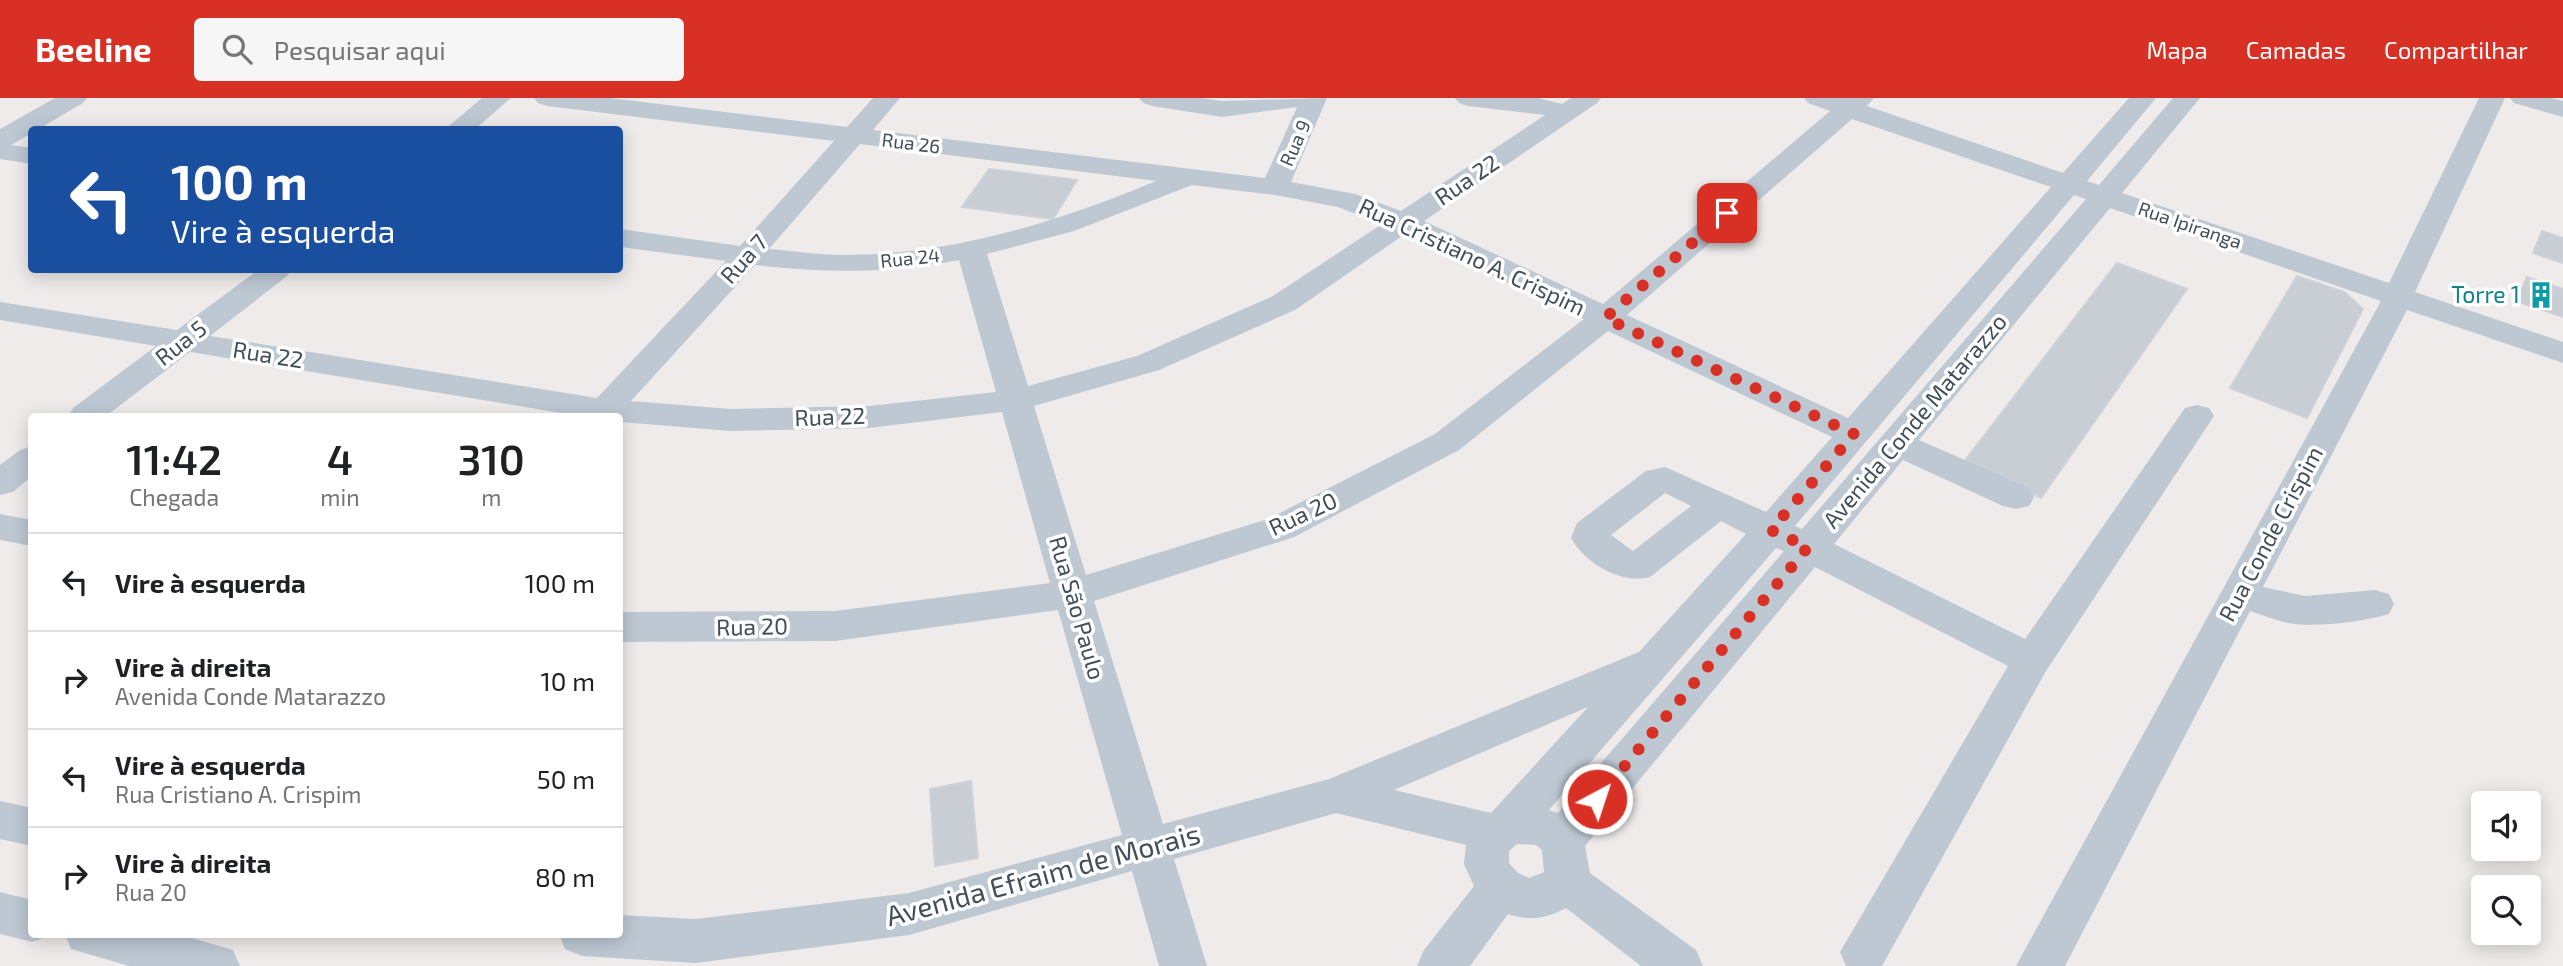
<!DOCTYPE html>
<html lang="pt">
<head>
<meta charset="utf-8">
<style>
	:root { --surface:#fff; --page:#f6f6f6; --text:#202124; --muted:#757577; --line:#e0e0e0; --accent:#d93025 }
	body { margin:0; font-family:"Exo 2",sans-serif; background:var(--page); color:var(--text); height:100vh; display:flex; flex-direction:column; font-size:26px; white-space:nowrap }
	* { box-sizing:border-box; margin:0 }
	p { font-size:23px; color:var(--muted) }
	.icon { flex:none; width:38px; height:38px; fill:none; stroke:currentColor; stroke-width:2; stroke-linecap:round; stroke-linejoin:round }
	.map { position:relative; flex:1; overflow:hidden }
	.details { position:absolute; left:28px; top:315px; width:595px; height:525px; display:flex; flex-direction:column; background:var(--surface); border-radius:7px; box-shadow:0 4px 18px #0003 }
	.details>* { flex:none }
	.top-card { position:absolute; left:28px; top:28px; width:595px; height:147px; border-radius:7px; box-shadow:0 4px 18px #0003; background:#1a4fa0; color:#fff; overflow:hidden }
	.fabs { position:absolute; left:2471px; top:693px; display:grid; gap:14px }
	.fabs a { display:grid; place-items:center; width:70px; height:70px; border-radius:7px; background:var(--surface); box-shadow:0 4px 18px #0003; font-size:35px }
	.pin { position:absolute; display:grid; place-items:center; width:60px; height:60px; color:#fff; margin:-30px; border-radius:14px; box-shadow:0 4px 10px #0006 }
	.me { position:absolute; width:77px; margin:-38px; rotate:40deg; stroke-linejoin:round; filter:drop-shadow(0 0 5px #0008) }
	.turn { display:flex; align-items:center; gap:24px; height:147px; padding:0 28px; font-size:32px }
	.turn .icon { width:91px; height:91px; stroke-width:2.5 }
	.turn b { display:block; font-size:49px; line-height:60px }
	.eta { display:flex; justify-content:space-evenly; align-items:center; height:119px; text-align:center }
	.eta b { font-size:42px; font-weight:600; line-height:49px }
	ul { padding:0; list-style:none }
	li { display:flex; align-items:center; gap:21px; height:98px; padding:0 28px; border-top:2px solid var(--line) }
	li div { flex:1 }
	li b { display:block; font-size:26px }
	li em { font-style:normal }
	header { display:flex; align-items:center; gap:42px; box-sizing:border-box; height:98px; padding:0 35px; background:var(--accent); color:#fff }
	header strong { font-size:33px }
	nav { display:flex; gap:38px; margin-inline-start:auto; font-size:24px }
	.search { width:490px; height:63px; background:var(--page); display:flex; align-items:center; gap:18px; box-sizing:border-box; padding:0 24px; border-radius:7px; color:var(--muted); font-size:26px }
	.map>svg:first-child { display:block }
	.building { fill:#c9cdd4; stroke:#ced1d8; stroke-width:2 }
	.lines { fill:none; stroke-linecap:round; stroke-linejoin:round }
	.minor { fill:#bdc8d3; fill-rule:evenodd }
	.route { stroke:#d93025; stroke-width:12; stroke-dasharray:0 21.6 }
	.labels { text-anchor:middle; stroke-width:7; stroke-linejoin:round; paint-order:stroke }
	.far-street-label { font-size:19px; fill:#424f5a; stroke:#fff }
	.street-label { font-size:23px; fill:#424f5a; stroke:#fff }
	.culture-label { font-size:23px; fill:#0d838f; stroke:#fff; text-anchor:end }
	.near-street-label { font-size:28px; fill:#424f5a; stroke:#fff }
</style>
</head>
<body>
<header>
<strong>Beeline</strong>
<div class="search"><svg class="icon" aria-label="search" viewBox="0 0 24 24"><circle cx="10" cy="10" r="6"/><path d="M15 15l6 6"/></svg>Pesquisar aqui</div>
<nav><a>Mapa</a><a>Camadas</a><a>Compartilhar</a></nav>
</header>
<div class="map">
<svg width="2563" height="868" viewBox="0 0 2563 868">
	<rect width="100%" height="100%" fill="#efebeb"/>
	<!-- building -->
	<path class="building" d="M989,71l88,11 -24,39 -91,-12z
		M2542,133l21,7v25l-30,-10z
		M2117,165l70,26 -146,209 -78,-35z
		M2297,178l47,16 19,17 -56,109 -77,-30z
		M2527,179l36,12v28l-47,-16z
		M971,683l7,77 -43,8 -5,-77z"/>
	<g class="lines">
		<!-- minor -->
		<path class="minor" d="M55,0h32l-4,5 -46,27h-5v3l-21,12 21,3v16l-32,-5v-30z
			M482,0h29l-37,32h-30z
			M534,0h76l237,29 26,-29h27l-27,32 392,48 32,-71 -75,10 -70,-11 -9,-3 -4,-5h62l21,3 105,-3 -36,84 64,12 46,17 144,-96 -77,-9 -9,-3 -4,-5h83l24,6 9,-6h30l-4,5 -173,118 179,83 227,-193 -22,-8 -4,-5h70l-7,8 196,67 66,-75h27l-69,83 12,4 74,-87h27l-78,95 267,90 90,-185h26l-90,194 148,50v21l-156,-53 -144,277 42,9 70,-6 14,4 5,10 -5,10c-27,8 -74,14 -101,9 -13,-3 -26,-8 -38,-12l-185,355h-49l365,-665 -271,-93 -191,232 110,48 5,9 -5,9 -13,3 -13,-3 -100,-46 -69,84 191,95 160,-231 12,-3 12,3 5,8 -168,255 -164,295h-36l-6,-14 168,-286 -193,-99 -230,279 5,27 106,77 7,16h-62l-75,-58c-20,11 -37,13 -58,6l-38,52h-53l7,-16 50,-64 -10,-22 2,-19 -130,-32 -162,46 33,107h-48l-27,-95 -223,64 -213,28 -114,-7 -17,-7 -6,-15h61v-19l76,4 213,-26 213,-58 -64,-225 -223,31 -215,1v-30l215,-1 215,-28 -48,-171 -133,16 -138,3 -111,-9v-6h-40l-390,-64 -84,64h-38l5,-8 83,-62 -156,-26v-18l177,28 81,-60h33l-4,6 -77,60 387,62 129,-137 -106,-14v-18l120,17 94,-105 -287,-35 -9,-3zM1852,21l199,68 -203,231 -221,-103zM860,46l296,37c-98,41 -204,74 -312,74 -25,0 -50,-4 -75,-6zM1192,87l83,10 63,12 44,17 -109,72 -136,60 -109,30 -41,-132 87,-23zM2074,97l12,4 -284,330 -7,-3zM1405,136l179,85 -149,115 -167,85 -182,56 -52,-169 125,-36 136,-60zM959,162l37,132 -127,14 -138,3 -100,-8 124,-136c74,8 130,9 204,-5zM1608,233l224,106 -66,75 -101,-45 -19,4 -69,52 -6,15c14,25 50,47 79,39l71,-56 25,13 -107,118 -310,127 -166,45 -69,-223 200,-64 165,-87zM1665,395l26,13 -58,45 -22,-16zM1776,450l8,3 -226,262 -9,-3zM1588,609l-97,106 -97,-23zM1517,746l19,1 6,5 2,22 -15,6 -11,-5 -9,-10v-12z
			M2510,0h42l11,3v16l-49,-14z
			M32,348v30l-19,16 -13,3v-30l20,-15z
			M0,416l32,6v26l-32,-6z
			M0,703l32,7v38l-32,-7z
			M0,794l32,8v34l17,2 -17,6 -32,-8z
			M65,836h113l55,16 7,16h-111l-58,-17z"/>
	</g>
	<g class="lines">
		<!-- route -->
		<path class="route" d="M1597,701l211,-252 -37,-17 83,-96 -249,-116 122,-105"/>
	</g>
	<!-- icons -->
	<defs>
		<symbol id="building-bare" viewBox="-9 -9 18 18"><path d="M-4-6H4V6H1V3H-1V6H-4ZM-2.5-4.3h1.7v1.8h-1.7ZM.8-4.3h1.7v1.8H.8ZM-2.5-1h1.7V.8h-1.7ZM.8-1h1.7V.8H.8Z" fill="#0f9aa8" stroke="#fff" stroke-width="2.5" paint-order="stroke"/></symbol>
	</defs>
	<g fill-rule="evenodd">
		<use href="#building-bare" x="2522" y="178" width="38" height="38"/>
	</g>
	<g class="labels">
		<!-- far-street labels -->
		<g class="far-street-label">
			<text transform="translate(911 45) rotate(7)" y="7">Rua 26</text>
			<text transform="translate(1295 45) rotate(-66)" y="7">Rua 9</text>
			<text transform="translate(2190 127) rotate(19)" y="7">Rua Ipiranga</text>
			<text transform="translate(910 160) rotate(-6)" y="7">Rua 24</text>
		</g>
		<!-- street labels -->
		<g class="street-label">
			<text transform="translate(1467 82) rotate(-34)" y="8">Rua 22</text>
			<text transform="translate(1472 159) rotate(25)" y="8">Rua Cristiano A. Crispim</text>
			<text transform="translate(744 161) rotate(-48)" y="8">Rua 7</text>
			<text transform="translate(181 245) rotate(-38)" y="8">Rua 5</text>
			<text transform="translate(268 257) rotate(9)" y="8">Rua 22</text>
			<text transform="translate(830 319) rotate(-2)" y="8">Rua 22</text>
			<text transform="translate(1915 323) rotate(-50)" y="8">Avenida Conde Matarazzo</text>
			<text transform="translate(1303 416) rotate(-25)" y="8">Rua 20</text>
			<text transform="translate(2271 436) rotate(-62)" y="8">Rua Conde Crispim</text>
			<text transform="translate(1077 510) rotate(74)" y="8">Rua São Paulo</text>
			<text transform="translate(752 529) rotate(-1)" y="8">Rua 20</text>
		</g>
		<!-- culture labels -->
		<g class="culture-label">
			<text x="2520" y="205">Torre 1</text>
		</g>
		<!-- near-street labels -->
		<g class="near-street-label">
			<text transform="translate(1043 777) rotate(-15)" y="10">Avenida Efraim de Morais</text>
		</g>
	</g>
</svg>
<div class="fabs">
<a><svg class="icon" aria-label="sound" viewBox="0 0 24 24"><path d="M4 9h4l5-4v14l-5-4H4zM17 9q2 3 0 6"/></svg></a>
<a><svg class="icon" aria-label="search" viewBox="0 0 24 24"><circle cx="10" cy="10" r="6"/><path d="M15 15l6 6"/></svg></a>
</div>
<div class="pin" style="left:1727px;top:115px;background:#d93025"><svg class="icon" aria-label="arrive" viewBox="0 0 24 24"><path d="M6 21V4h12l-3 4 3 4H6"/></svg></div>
<svg class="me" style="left:1597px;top:701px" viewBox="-20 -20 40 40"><circle r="17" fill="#d93025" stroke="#fff" stroke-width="3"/><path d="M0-11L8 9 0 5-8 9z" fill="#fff"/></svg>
<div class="top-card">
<div class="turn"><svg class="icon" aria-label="left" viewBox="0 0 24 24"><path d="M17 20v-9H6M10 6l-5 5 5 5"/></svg><div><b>100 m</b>Vire à esquerda</div></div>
</div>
<section class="details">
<div class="eta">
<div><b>11:42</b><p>Chegada</p></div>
<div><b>4</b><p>min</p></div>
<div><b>310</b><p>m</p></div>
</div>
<ul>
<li><svg class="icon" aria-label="left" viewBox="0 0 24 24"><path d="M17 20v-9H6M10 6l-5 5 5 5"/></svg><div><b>Vire à esquerda</b></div><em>100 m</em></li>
<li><svg class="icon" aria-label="right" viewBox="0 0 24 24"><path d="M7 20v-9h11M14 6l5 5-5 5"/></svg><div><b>Vire à direita</b><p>Avenida Conde Matarazzo</p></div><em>10 m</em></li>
<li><svg class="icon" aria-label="left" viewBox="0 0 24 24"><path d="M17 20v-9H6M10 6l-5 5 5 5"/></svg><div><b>Vire à esquerda</b><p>Rua Cristiano A. Crispim</p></div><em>50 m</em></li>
<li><svg class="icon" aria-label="right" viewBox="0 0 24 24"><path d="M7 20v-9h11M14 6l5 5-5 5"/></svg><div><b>Vire à direita</b><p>Rua 20</p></div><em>80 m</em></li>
</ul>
</section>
</div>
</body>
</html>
